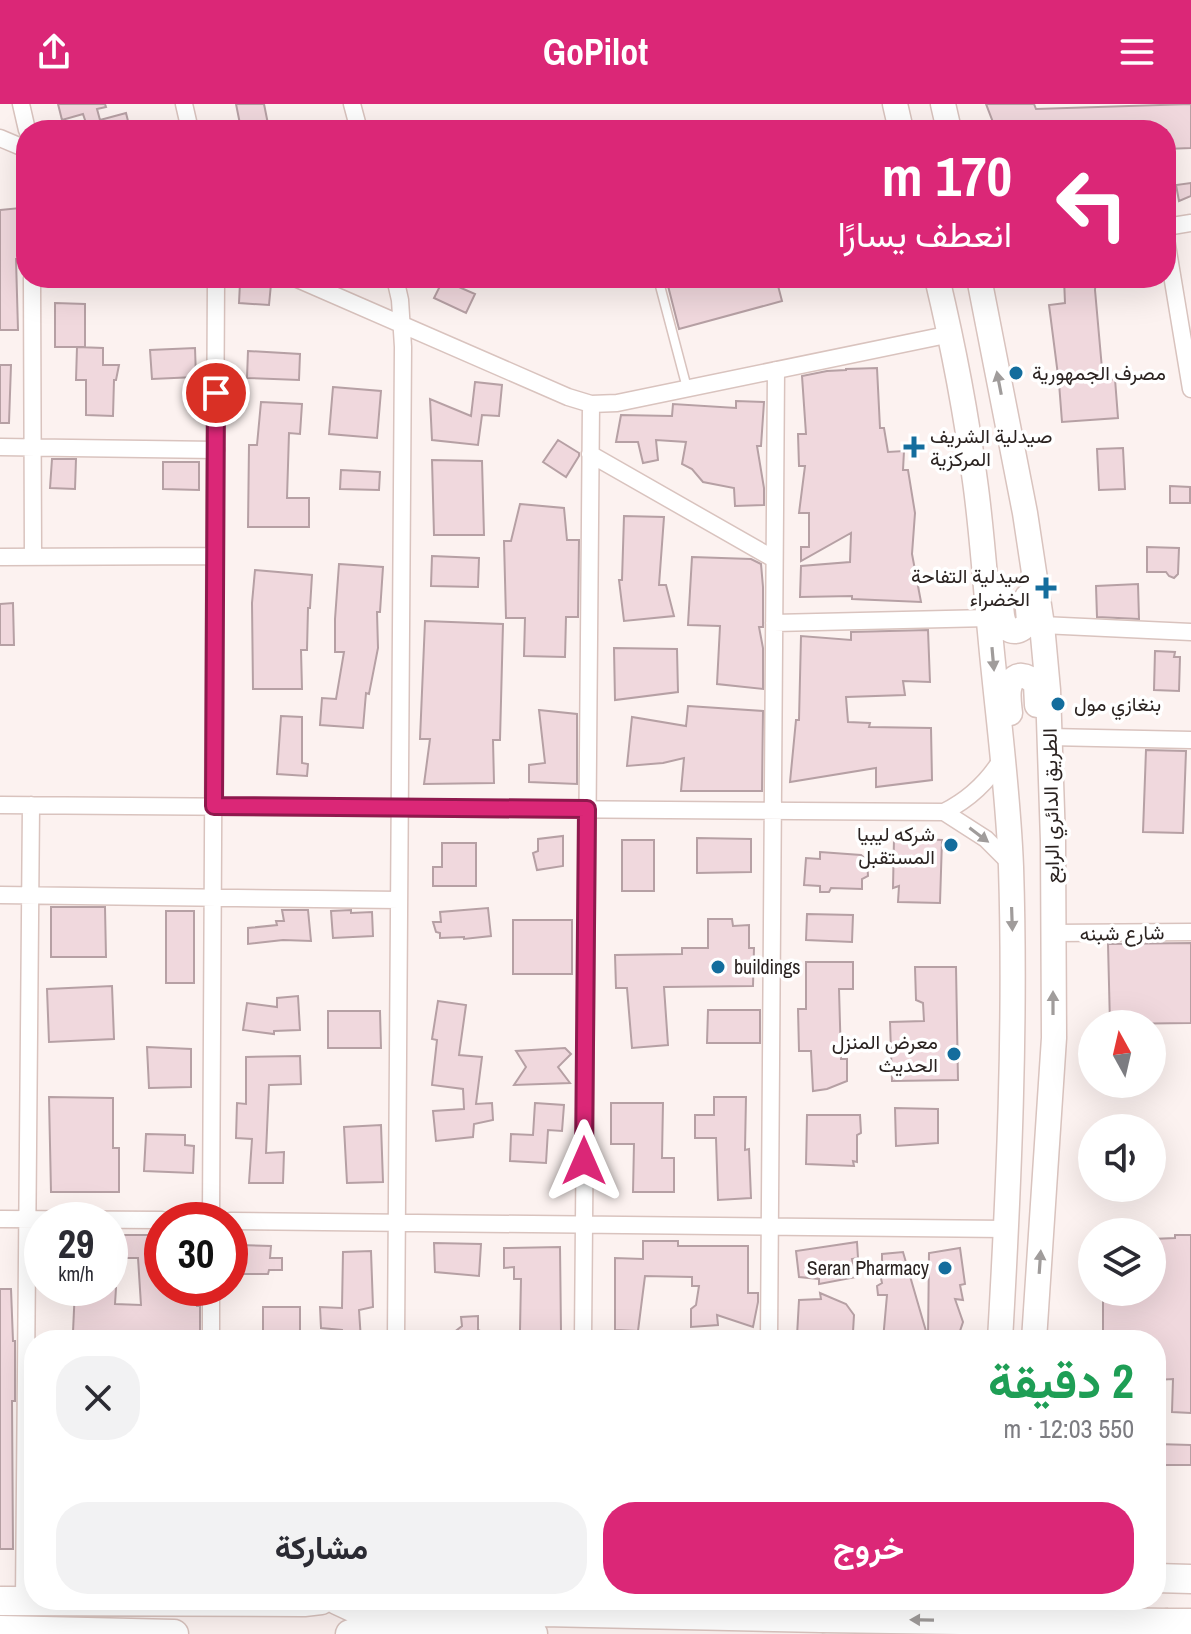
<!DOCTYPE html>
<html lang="ar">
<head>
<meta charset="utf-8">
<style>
	:root { --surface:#fff; --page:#f2f2f3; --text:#2b2b33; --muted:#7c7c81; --accent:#db2777 }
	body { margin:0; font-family:"Archivo Narrow",Vazirmatn,sans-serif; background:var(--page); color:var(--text); direction:rtl; height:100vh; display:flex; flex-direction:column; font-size:30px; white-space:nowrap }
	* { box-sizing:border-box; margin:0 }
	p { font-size:26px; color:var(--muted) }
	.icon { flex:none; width:44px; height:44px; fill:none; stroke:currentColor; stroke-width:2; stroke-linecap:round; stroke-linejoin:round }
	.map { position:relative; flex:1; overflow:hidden; direction:ltr }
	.side { position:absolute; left:24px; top:1226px; width:1142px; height:280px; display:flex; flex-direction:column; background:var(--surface); border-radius:32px; box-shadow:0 8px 32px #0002; direction:rtl }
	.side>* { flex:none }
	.guide { position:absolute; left:16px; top:16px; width:1160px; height:168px; border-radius:32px; box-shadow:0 8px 32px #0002; direction:rtl; background:#db2777; color:#fff; overflow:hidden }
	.needle { width:52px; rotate:352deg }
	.buttons { position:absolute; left:1078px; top:906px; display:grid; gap:16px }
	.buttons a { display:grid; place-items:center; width:88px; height:88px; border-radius:50%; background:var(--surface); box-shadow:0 8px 32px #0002; font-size:40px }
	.speed { position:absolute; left:24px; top:1098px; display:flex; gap:16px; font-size:40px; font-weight:700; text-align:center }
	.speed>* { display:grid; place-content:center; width:104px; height:104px; border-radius:50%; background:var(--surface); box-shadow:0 8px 32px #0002; line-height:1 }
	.speed small { font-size:20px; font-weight:400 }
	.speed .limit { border:12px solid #d22; background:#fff; color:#111 }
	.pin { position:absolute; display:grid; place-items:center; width:68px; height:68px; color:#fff; margin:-34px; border:4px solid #fff; border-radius:50%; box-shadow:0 2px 8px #0007 }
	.me { position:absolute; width:88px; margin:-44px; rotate:0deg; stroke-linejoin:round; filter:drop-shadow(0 0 6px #0008) }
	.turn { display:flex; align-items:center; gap:28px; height:168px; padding:0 32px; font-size:36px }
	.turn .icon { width:104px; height:104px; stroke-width:2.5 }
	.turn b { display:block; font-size:56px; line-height:68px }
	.round { display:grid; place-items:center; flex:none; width:84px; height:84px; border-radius:32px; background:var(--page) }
	.head { display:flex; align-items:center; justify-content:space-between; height:136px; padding:0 32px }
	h1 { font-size:48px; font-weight:700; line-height:60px; color:#1e9e55 }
	.button { display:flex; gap:16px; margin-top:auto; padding:16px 32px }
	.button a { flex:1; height:92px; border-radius:32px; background:var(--accent); color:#fff; font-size:32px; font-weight:700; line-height:92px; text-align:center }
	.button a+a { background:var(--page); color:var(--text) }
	header { display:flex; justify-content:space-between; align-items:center; height:104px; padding:0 32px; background:var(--accent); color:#fff; font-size:36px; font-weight:700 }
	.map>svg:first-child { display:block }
	.building { fill:#f0d8dd; stroke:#b6a0a4; stroke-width:2 }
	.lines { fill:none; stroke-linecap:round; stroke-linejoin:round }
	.lane-casing { stroke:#d9c3be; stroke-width:11 }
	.street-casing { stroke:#d9c3be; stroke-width:19 }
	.primary-casing { stroke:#d9c3be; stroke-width:27 }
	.highway-casing { stroke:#d9c3be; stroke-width:31 }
	.lane { stroke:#fff; stroke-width:8 }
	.street { stroke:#fff; stroke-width:16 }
	.primary { stroke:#fff; stroke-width:24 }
	.highway { stroke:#fff; stroke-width:28 }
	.highway-bridge-casing { stroke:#d9c3be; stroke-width:31; stroke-linecap:butt }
	.highway-bridge { stroke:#fff; stroke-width:28 }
	.oneway { fill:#a09c9b }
	.route-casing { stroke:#8e194d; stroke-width:20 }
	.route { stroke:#db2777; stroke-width:14 }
	.poi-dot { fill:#146d9d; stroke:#fff; stroke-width:3 }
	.labels { text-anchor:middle; stroke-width:7; stroke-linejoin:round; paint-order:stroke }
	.poi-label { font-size:20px; fill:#2b2321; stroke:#fff; text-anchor:start }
	.street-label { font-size:20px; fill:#2b2321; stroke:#fff }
</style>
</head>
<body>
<header><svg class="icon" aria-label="menu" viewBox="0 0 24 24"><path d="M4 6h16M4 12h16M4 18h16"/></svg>GoPilot<svg class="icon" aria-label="share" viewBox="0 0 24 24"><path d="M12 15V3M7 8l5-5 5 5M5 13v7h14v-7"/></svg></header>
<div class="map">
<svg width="1191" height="1530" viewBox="0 0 1191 1530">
	<rect width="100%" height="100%" fill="#fcf2f0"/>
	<!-- building -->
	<path class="building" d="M58,0h47l1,3 -9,2 3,11 26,-7 4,16 -55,1v-4l11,-3 -3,-9 -21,6z
		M236,0h28l4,20 -27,5z
		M986,0h48l2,5 155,-5v44l-25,1v-19h-170z
		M1191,79v13l-12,5 -3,-16z
		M20,104l3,51h-7l2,71h-18v-120z
		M666,174h110l6,23 -103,28z
		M1064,174h32l-1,12 8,90 12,-1 3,39 -56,4 -3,-39 -10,-78 16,-2z
		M443,176l32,14 -9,19 -32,-15z
		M240,179l31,1 -2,21 -30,-2z
		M55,199l30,1v43h-30z
		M77,243l26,1v17h16l-3,15h-2l-1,36 -27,-1v-35h-10z
		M195,244l1,29 -44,2 -2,-29z
		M248,247l52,3 -1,26 -52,-2z
		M0,261h11l-2,58h-9z
		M877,264l3,60h4l4,24 16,-1 -1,19h5l7,43 -3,41 9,48 -69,-3v-3l-52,1 1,-31 49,-4 1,-29 -50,28v-14h8v-34h-10l6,-47h-6l-1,-32h8l-4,-58 25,-5 19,-1v-1z
		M475,278l27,3 -3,31 -17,-1 -4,30 -46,-5 -2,-41 41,17z
		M333,283l48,4 -4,47 -48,-4z
		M736,297l28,1 -3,44h-4l7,42v17l-29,1 -1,-18 -31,-6 -11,-13 -10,-5 4,-22 -30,-2 2,20 -15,3 -5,-21h-22l5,-27 51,1 1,-12 63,4z
		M261,298l41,2 -2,30 -11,-1 -2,65h22v29h-61l1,-82h8z
		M558,336l21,13v3l-13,21 -23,-15z
		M1123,344l2,41 -26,1 -2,-41z
		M52,355h24l-1,30 -25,-1z
		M432,356l50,1 2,74h-50z
		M163,358h36v28l-36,-1z
		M341,366l39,2 -1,18 -39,-1z
		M1170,382l20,1v16h-20z
		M520,400l44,4 3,32h12l-1,77h-12l-1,40 -41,-1 1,-38h-19l-2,-77h7z
		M624,412l40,1 -5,68h7l8,31 -50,5 -5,-41h3z
		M1147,443l32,1 -1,26 -4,4 -5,-2 -3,-4h-19z
		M432,452l47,2 -1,29 -47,-1z
		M692,453l59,2 10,5 2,23v40h-4l4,21v41l-46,-5 3,-58 -32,-1z
		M339,460l44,3 -3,45h-3l1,36 -9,46 -3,-1 -3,35 -43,-3 2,-27 14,1 8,-47h-9v-33z
		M255,466l57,5 -2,33h-2l-1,42h-6l1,39h-49l-1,-86z
		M1138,480l1,35 -42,-2 -1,-31z
		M13,499l1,42h-14v-41z
		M425,517l78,3 -3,116h-7l1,43 -70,1 6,-45h-10z
		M928,526l2,52 -27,-1 2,14 -59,2 2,25 22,1 -1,4 62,1 1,52 -56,7v-19l-86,14 6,-62h3l2,-84 50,4v-8z
		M614,544l63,1 1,43 -63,8z
		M1155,547l20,1 -1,5h6l-1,34 -25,-1z
		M688,602l75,5 -1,80h-81l3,-33 -21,5 -36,3 5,-49 54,9z
		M539,606l38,4v70l-48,-2v-17l16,-2z
		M281,612l21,1v46l6,1 -1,12 -30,-2z
		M1146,646l40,1 -3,82 -40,-1z
		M563,732v30l-26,4 -4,-17 5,-2v-12z
		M697,734l54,1v33l-54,1z
		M894,734l48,2 -2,63 -42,-1 1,-16 -6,2z
		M622,736h32v51h-32z
		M442,739h34v43h-43v-19h9z
		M820,748l41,3 6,5 1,16 -6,3v10l-31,-1 -2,4h-9v-6l-16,-1 2,-27 14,1z
		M51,803h54l1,50h-55z
		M488,804l3,28 -27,3v-2l-24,1v-5l-4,-1 -3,-10h8l-1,-10z
		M282,806h26l3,31 -28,-1 -35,4v-16l29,-3 -1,-4h8z
		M351,806v3l21,-1 1,24 -40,2 -2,-27z
		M166,807h28v72h-28z
		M807,810l46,1 -1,27 -46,-2z
		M708,815h24l1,7 16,-1v23h5l-1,38 -89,1 4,58 -36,3 -5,-60h-11l-1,-33 67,-1v-6h26z
		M513,816h59v54h-59z
		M1191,839v80l-81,1 -2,-80z
		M806,858h47v27h-14l2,70h6v22l-20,8 -14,2 -2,-40h-12l-1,-42h8z
		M915,863h41l2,113 -66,1 -2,-59 34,-1 -1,-18 -7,-3z
		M112,882l2,53 -65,3 -2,-53z
		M298,892l2,34 -26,1v3l-31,-4 4,-27 30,4v-9z
		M438,897l28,4 -7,50 23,2 -6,47 16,-1 1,17 -19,4 -1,13 -37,4 -3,-30 31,-2 -1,-20 -31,-4 5,-45 -5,-1z
		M708,906h52v33h-53z
		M328,907h52l1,37h-53z
		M147,943l44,2v38l-42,1z
		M565,944l6,6 -13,13 12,16 -56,2 12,-18 -10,-16z
		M300,952l1,28 -32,1 -3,68 18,-1 -1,31h-34l3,-44 -16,-1 1,-35 9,1v-47z
		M49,993l64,1v50h6v44h-68z
		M714,993h32l-1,53 4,-1 2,49 -33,2 -2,-62h-21v-23h19z
		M535,999l29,2 -2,26 -14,-1 -2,33 -36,-2 1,-27 22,1z
		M611,999h52l-1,55h12v34h-41l1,-48h-23z
		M895,1004l43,1v34l-42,3z
		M807,1011h53l1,18 -4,2v27l-4,-1 1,5 -48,-2z
		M381,1021l2,57 -36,1 -3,-56z
		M146,1030l39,1v10l9,1 -1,27 -49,-2z
		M123,1131h39v53h34l1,18h3v27l-53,-1v8h-10v-8l-27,-1v3l-37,-2 2,-44h41l-1,16 26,1 -3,-47h-28v-18l13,1z
		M1175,1131h16v178l-19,-1 1,-33 -17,1v-40h-53v-48h49v-53l23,-1z
		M643,1137h35v5h70v47h10v9l-5,25 -36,-12 1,10 -27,2v-18l5,-4 3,-19h-7v-9l-47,-1 -7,55 -23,-1v-72l28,1z
		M857,1138l1,16 -6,1 4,18 -37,7v-5l-20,-2 -3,-26z
		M434,1139l47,1 -2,32 -44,-4z
		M238,1141l33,1 -1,12h12v12h-13l-1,4h-30z
		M560,1143l1,85 -41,-1 1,-52h-7v-12l-10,1v-20z
		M960,1144l5,36 -5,1 3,15 -8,-1 8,23 -6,18h-74l4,-45h-9l-1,-9 5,-3 -4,-19h4v-10l21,-2 25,86 1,-85z
		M371,1147l2,56 -14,3 2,30 -18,-1 -1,-9 -21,-2 -1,-21 22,1 1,-56z
		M0,1185h11l2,52h2v60h-3l1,148h-13z
		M820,1189l26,11 8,11 -1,17 -56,4 2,-36 22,-1z
		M263,1203h37v33h-37z
		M478,1212v14l22,10h-56l18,-14 -1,-9z
		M1156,1340l35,1v20h-35z"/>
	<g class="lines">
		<defs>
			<path id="lane" d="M659,178l28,106"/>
			<path id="street" d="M21,0l6,26
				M184,0l6,26
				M352,0l7,26
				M0,34l26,11
				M1166,123l25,-4
				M1166,135l25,150
				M32,174l1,279
				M295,174l273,119 23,7 26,-1 334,-69
				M395,174l5,22 3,47 -7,993
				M0,343l216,3
				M590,350l184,105
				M0,453l215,-1
				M774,519l215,-5
				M1042,521l149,7
				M1049,633l142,3
				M0,701l944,7 42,27 24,24
				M944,708c26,-13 44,-30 59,-55
				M0,791l399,5
				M1053,829l138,-1
				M0,1115l162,1
				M211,1116l5,-942
				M230,1117l776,8
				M211,1236v-52
				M583,1236l8,-936
				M769,1236l7,-970
				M24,1497l7,-796"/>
			<path id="primary" d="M895,0l6,26
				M943,0l6,26
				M937,174c16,67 29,134 38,203 7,50 10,100 15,151 7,78 18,156 21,235 5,157 -2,316 -11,473
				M979,174l46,235 17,112 6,65 5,151 1,197 -20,302
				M1001,494c0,7 0,15 2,22 4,16 19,13 26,1l-2,-24
				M1010,609c-1,-9 -3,-20 0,-28 5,-14 18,-10 26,-1l1,21
				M1011,1530l3,-34"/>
			<path id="highway" d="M1156,1474l35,1
				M337,1496l15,7 13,1 457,10
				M869,1496l5,20 -1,14
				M0,1497l304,1 17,-2
				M1168,1519h23
				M0,1526l174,4
				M350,1530l16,-4 167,4
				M1108,1530v-14l6,-20"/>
		</defs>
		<!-- lane casing -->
		<use href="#lane" class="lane-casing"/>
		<!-- street casing -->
		<use href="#street" class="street-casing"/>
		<!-- primary casing -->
		<use href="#primary" class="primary-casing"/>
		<!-- highway casing -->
		<use href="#highway" class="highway-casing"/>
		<!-- lane -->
		<use href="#lane" class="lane"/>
		<!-- street -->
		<use href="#street" class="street"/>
		<!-- primary -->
		<use href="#primary" class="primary"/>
		<!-- highway -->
		<use href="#highway" class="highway"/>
		<defs>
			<path id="highway-bridge" d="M822,1514l346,5"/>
		</defs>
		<!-- highway-bridge casing -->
		<use href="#highway-bridge" class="highway-bridge-casing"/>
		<!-- highway-bridge -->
		<use href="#highway-bridge" class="highway-bridge"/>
	</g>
	<!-- one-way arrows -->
	<defs><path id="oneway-solid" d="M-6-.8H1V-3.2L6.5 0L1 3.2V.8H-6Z" transform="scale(2)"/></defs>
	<g class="oneway">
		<use href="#oneway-solid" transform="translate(999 279) rotate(-101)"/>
		<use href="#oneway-solid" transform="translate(993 555) rotate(85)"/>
		<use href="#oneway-solid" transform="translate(979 731) rotate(37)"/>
		<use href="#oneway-solid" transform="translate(1012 815) rotate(88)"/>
		<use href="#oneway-solid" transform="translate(1053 899) rotate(-90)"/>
		<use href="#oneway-solid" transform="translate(1040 1158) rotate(-86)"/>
		<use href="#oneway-solid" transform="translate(922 1516) rotate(-179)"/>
	</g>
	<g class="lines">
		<defs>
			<path id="route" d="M216,289l-2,413 373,3 -3,352"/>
		</defs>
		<!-- route casing -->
		<use href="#route" class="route-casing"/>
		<!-- route -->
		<use href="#route" class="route"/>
	</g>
	<!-- markers -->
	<g class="poi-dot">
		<circle cx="1016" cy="269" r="8"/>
		<path d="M910 331h8v8h8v8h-8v8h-8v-8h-8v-8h8z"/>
		<path d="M1042 472h8v8h8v8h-8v8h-8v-8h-8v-8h8z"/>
		<circle cx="1058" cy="600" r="8"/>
		<circle cx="951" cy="741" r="8"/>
		<circle cx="718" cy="863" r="8"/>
		<circle cx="954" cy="950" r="8"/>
		<circle cx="945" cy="1164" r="8"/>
	</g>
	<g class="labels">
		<!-- poi labels -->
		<g class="poi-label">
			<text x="1032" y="276">مصرف الجمهورية</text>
			<text x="930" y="339">صيدلية الشريف<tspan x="930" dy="23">المركزية</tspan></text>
			<text x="1030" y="479" text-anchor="end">صيدلية التفاحة<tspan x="1030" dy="23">الخضراء</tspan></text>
			<text x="1074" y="607">بنغازي مول</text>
			<text x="935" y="737" text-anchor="end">شركه ليبيا<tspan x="935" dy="23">المستقبل</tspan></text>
			<text x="734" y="870">buildings</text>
			<text x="938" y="945" text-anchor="end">معرض المنزل<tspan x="938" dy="23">الحديث</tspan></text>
			<text x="929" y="1171" text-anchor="end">Seran Pharmacy</text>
		</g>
		<!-- street labels -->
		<g class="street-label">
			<text transform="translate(1051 702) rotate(-91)" y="7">الطريق الدائري الرابع</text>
			<text transform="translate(1122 829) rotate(-1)" y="7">شارع شبنه</text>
		</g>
	</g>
</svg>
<div class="buttons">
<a><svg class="needle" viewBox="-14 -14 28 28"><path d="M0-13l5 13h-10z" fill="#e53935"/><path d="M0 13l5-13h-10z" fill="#7c7c81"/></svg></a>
<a><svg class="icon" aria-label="sound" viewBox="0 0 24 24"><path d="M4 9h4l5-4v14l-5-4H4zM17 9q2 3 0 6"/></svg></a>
<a><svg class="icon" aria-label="layers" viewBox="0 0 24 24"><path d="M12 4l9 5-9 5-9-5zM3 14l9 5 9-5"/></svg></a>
</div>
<div class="speed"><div>29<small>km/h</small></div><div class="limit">30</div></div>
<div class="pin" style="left:216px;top:289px;background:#d93025"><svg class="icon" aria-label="arrive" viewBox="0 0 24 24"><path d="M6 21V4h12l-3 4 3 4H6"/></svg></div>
<svg class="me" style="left:584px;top:1057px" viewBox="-20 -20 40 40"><path d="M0-17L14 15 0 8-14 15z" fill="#db2777" stroke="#fff" stroke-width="4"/></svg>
<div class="guide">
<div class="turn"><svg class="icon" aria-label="left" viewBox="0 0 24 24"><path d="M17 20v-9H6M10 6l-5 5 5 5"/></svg><div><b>170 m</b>انعطف يسارًا</div></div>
</div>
<section class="side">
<div class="head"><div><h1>2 دقيقة</h1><p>550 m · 12:03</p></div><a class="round"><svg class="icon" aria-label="close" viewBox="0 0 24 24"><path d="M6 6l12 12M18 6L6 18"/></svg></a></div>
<div class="button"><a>خروج</a><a>مشاركة</a></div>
</section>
</div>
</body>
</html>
